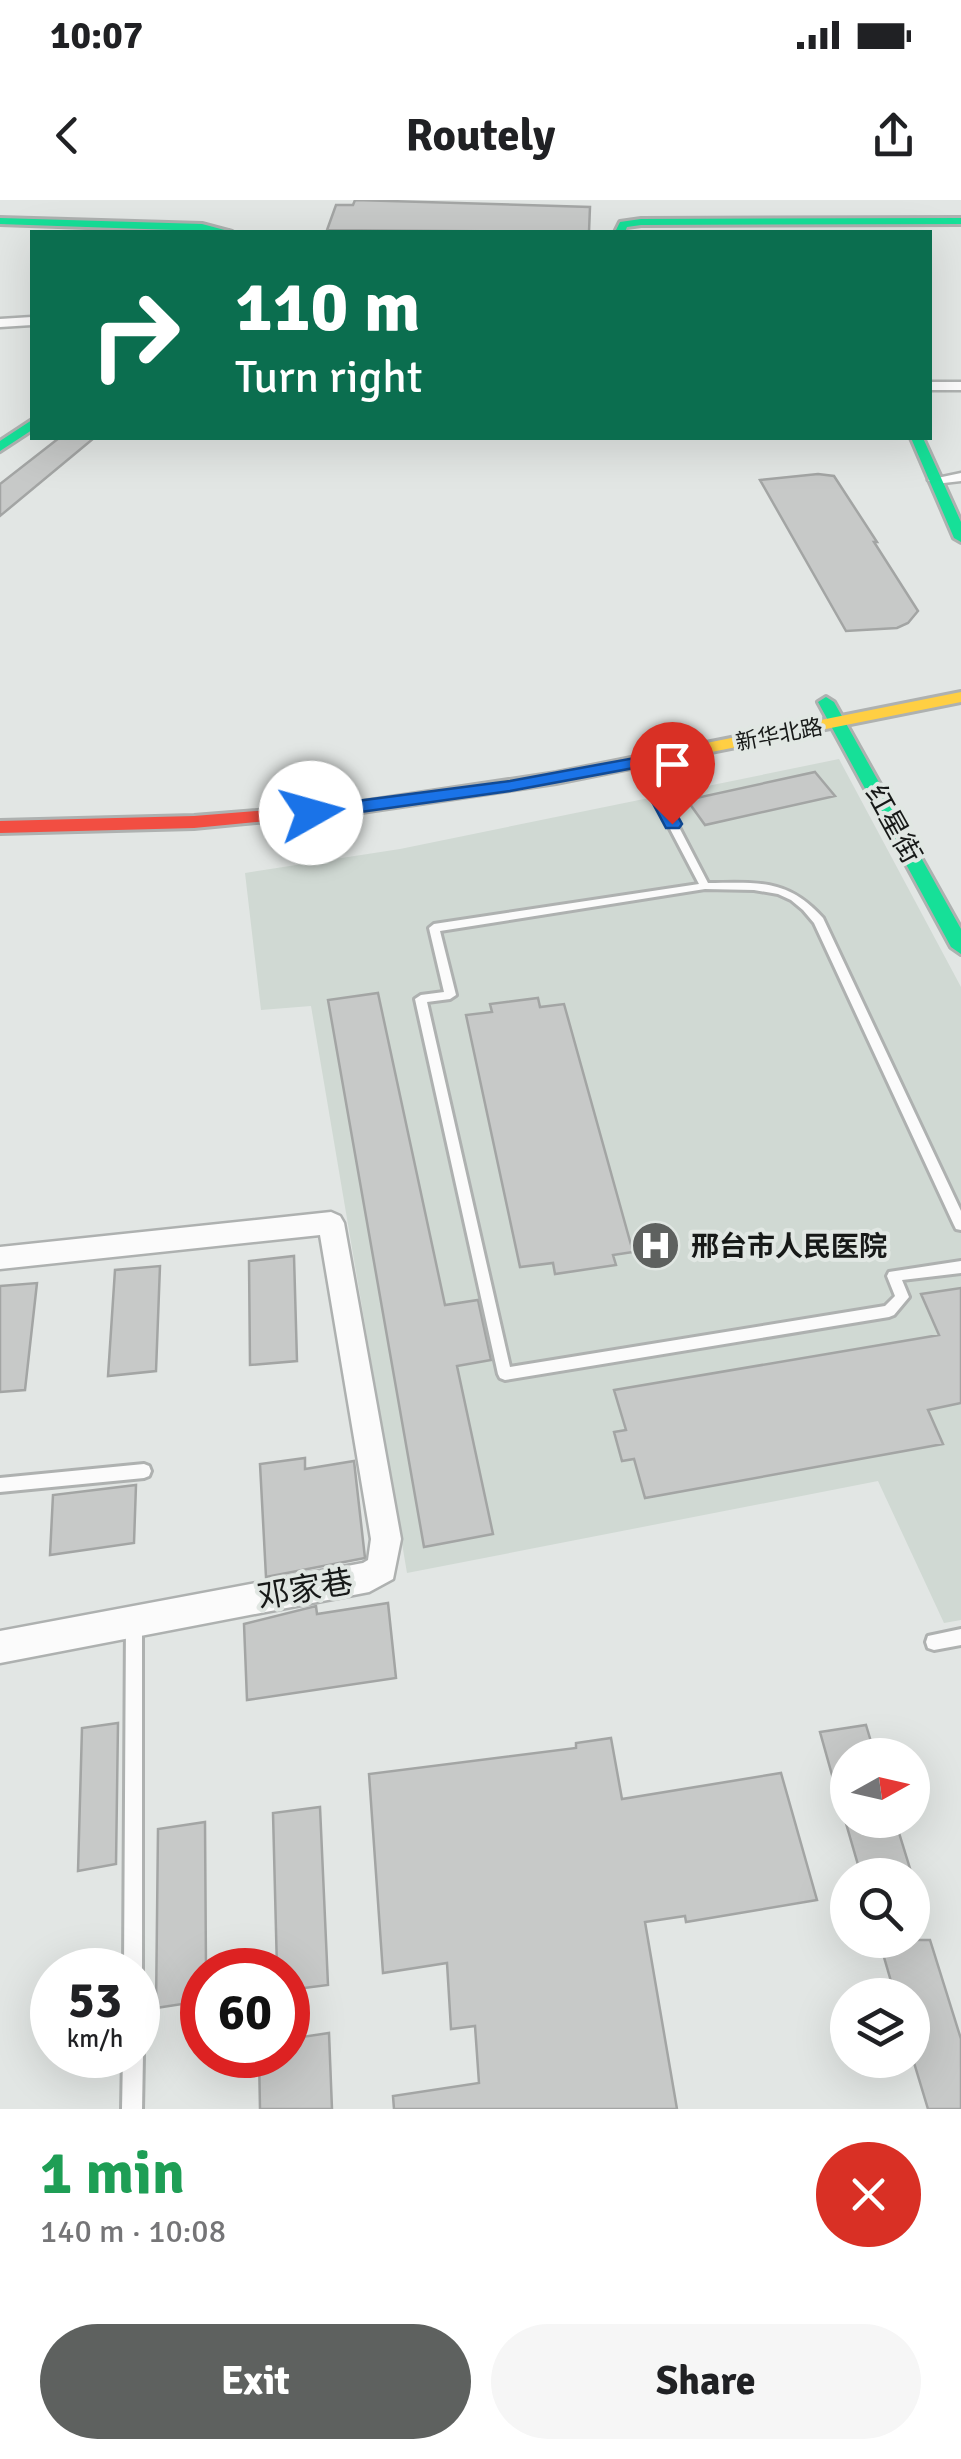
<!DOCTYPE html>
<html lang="en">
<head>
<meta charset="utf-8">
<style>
	:root { --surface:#fff; --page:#f6f6f6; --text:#202124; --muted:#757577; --accent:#5e615f }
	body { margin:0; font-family:Signika,"Noto Sans SC",sans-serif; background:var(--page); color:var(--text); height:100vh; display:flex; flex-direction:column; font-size:38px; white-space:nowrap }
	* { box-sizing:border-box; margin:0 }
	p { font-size:32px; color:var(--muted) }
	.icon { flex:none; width:55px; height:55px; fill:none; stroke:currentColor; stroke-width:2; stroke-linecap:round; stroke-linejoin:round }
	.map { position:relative; height:1909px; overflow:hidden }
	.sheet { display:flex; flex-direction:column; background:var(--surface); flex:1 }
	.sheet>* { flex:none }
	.guide { position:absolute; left:30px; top:30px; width:902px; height:210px; border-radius:0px; box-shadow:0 10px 40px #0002; background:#0b6e4f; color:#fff; overflow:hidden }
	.needle { width:65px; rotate:82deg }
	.buttons { position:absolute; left:830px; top:1538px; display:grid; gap:20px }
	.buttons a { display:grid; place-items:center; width:100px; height:100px; border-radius:50%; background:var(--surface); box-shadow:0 10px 40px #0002; font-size:50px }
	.speed { position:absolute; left:30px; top:1748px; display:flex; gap:20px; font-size:50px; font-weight:700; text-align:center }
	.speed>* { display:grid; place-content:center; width:130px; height:130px; border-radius:50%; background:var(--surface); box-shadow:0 10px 40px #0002; line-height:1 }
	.speed small { font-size:25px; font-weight:400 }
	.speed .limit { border:15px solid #d22; background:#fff; color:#111 }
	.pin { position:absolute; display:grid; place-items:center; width:85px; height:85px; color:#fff; margin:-102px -42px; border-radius:50% 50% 50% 0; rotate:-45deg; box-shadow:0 0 10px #0007 }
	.pin .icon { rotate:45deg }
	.me { position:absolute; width:110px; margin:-55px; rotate:83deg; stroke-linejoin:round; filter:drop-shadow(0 0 8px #0008) }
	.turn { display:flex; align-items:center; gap:35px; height:210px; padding:0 40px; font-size:45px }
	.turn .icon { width:130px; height:130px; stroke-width:2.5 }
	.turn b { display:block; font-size:70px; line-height:85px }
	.round { display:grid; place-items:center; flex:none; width:105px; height:105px; border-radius:52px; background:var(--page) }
	.head { display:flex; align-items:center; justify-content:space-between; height:170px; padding:0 40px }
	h1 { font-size:60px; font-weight:800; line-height:75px; color:#1e9e55 }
	.action { display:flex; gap:20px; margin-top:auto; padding:20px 40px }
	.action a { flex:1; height:115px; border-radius:60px; background:var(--accent); color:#fff; font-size:40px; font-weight:800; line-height:115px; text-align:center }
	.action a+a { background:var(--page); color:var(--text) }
	.status { display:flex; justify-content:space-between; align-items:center; height:70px; padding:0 50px; background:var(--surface); direction:ltr }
	.status svg { height:28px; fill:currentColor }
	header { display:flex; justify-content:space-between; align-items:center; height:130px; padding:0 40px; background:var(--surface); font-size:45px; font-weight:800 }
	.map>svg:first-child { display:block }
	.built { fill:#d0d9d3 }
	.building { fill:#c7c9c8; stroke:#a3a5a4; stroke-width:2.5 }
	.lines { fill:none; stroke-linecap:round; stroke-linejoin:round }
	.lane-casing { stroke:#aeb1b0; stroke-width:6 }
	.street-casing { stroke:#aeb1b0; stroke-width:5 }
	.fast-casing { stroke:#aeb1b0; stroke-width:6 }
	.slow-casing { stroke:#aeb1b0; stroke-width:6 }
	.jam-casing { stroke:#aeb1b0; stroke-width:6 }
	.lane { fill:#fbfbfb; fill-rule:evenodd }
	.street { fill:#fbfbfb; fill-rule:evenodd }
	.fast { fill:#16e098; fill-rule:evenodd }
	.slow { fill:#ffcf43; fill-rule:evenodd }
	.jam { fill:#f24e42; fill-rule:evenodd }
	.route { fill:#1a73e8; stroke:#114b97; stroke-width:2.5 }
	.labels { text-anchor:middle; stroke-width:8; stroke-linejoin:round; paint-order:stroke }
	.far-street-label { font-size:22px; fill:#171918; stroke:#e1e7e3 }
	.street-label { font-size:28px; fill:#171918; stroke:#e1e7e3 }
	.poi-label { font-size:28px; font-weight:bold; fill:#171918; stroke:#e1e7e3; text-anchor:start }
	.near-street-label { font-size:32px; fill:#171918; stroke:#e1e7e3 }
</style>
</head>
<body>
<div class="status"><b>10:07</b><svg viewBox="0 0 49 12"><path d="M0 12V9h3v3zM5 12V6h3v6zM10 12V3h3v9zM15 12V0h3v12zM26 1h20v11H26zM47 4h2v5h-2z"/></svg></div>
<header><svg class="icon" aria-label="back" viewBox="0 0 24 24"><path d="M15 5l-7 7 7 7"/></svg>Routely<svg class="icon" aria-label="share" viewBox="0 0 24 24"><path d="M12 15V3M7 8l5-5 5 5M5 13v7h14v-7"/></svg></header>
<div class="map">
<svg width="961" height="1909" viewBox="0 0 961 1909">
	<rect width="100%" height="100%" fill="#e2e6e4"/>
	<!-- built -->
	<path class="built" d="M839,559l122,228v633l-17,3 -66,-142 -471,92 -96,-567 -50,4 -16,-137 155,-24z"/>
	<!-- building -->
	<path class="building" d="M355,0l235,7 -1,25 -262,-2 9,-25h17z
		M59,238h35l-94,78v-32z
		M818,274l16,2 43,66h-3l44,69 -10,12 -11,5 -51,3 -86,-151z
		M815,572l20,24 -130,29 -18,-25z
		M378,793l67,312 33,-5 13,60 -34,6 36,168 -69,13 -96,-547z
		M538,798l2,9 24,-3 69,248 -20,3 3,10 -61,9 -2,-11 -33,4 -54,-252 26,-3 -2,-8z
		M294,1056l3,105 -47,4 -1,-104z
		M160,1066l-4,105 -48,5 7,-106z
		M37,1083l-12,107 -25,2v-106z
		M961,1088v115l-33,7 15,34 -298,54 -11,-39 -12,2 -8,-29 12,-2 -12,-40 325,-55 -18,-41z
		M305,1258v11l49,-8 11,97 -99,19 -6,-113z
		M136,1285l-2,58 -84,12 3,-60z
		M388,1403l8,75 -149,22 -3,-76 72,-18 1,8z
		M118,1523l-2,141 -38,7 4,-143z
		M866,1525l9,30h-27v51l-7,1 -21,-75z
		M611,1538l11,61 159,-26 36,127 -131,22 -1,-6 -40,6 32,187h-283l-1,-13 86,-13 -4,-57 -24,3 -4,-66 -64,10 -14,-199 207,-26v-5z
		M320,1607l8,178 -40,5v-20h-11l-4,-157z
		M845,1620h50l17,55h-51z
		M205,1622l1,148h-4v31l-46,7 2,-179z
		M879,1740h51l31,99v70h-33l-16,-53v-61h-17z
		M329,1833l3,76h-72l-1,-54h29v-16z"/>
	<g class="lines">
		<defs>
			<path id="lane" d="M640,559l5,3 63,121c50,0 79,-5 115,35l138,293v19l-5,-1 -2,-4 -140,-302 -11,-13 -12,-10 -13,-6 -24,-4 -49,-1 -265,42 16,64 -6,4 -23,3 83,365 375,-61 10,-10 -8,-20 2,-4 72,-11v12l-59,7 7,17 -15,18 -5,2 -384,63 -5,-2 -2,-4 -83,-375 6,-4 23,-3 -15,-64 5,-4 265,-40 -64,-122z
				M144,1264l5,2 2,5 -2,5 -5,2 -144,14v-14z
				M134,1414l6,2 2,6v348l-4,7v-7h-14l2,-348 2,-6z
				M961,1429v16l-27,5 -6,-2 -2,-6 2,-6z
				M138,1847l5,8 -1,54h-20l1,-54h15z"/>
			<path id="street" d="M32,117v8l-32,2v-8z
				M930,182h31v8h-31z
				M961,273v8l-26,3 -7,-4z
				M331,1012l9,4 4,7 57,316 -8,40 -24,13 -369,71v-32l363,-68 5,-3 3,-21 -51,-304 -320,34v-22z"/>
			<path id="fast" d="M0,18l202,6 30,8 -232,-8z
				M961,18v6l-320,1 -14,2 -2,5h-10l5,-10 21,-3z
				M32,220v10l-32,21v-10z
				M911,238h12l38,84v20l-7,-4z
				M826,497l8,5 127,227v25l-10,-7 -133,-245z"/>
			<path id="slow" d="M961,492v10l-405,81 -201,30 -9,-5 9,-5 201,-30z"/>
			<path id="jam" d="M355,603l6,1v8l-167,16 -194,5v-12l194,-5z"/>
		</defs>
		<!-- lane casing -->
		<use href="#lane" class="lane-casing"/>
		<!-- street casing -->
		<use href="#street" class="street-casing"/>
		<!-- fast casing -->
		<use href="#fast" class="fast-casing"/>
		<!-- slow casing -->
		<use href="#slow" class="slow-casing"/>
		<!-- jam casing -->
		<use href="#jam" class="jam-casing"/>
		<!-- lane -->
		<use href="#lane" class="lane"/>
		<!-- street -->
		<use href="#street" class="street"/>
		<!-- fast -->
		<use href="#fast" class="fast"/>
		<!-- slow -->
		<use href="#slow" class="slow"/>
		<!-- jam -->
		<use href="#jam" class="jam"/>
	</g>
	<!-- route -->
	<path class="route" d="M640,557l8,5 34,62 -3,4h-13l-32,-60 -124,23 -199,28 -9,-6 9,-6 199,-26z"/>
	<!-- icons -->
	<defs>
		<symbol id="hospital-disc" viewBox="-11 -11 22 22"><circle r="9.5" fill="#5e615f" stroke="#e1e7e3"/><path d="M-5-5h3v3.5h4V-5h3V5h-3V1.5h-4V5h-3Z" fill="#fff"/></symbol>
	</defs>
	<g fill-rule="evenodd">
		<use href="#hospital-disc" x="628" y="1018" width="55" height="55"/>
	</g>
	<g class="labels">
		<!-- far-street labels -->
		<g class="far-street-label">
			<text transform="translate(779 534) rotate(-11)" y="8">新华北路</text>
		</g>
		<!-- street labels -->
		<g class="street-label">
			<text transform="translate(894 624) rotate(61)" y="10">红星街</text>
		</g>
		<!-- poi labels -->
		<g class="poi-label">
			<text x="691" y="1056">邢台市人民医院</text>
		</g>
		<!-- near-street labels -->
		<g class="near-street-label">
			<text transform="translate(305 1389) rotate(-10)" y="11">邓家巷</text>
		</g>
	</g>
</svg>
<div class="buttons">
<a><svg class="needle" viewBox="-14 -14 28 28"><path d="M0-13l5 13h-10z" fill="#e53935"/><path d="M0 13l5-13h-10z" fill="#757577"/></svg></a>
<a><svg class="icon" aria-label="search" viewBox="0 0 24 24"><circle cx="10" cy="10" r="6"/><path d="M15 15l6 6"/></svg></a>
<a><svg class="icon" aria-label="layers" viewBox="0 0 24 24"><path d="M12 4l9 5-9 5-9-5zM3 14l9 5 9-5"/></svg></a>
</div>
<div class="speed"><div>53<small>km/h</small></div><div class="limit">60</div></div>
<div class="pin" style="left:672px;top:624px;background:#d93025"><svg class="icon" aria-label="arrive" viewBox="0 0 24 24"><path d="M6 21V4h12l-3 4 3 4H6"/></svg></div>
<svg class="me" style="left:311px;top:613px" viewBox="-20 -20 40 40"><circle r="19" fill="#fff"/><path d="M0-13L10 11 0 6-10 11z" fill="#1a73e8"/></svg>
<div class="guide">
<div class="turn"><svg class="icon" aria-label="right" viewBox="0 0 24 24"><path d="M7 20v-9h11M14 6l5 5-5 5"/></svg><div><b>110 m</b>Turn right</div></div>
</div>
</div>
<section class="sheet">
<div class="head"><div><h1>1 min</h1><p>140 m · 10:08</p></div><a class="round" style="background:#d93025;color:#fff"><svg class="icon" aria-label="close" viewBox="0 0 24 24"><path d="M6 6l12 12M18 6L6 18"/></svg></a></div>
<div class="action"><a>Exit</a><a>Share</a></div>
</section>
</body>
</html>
